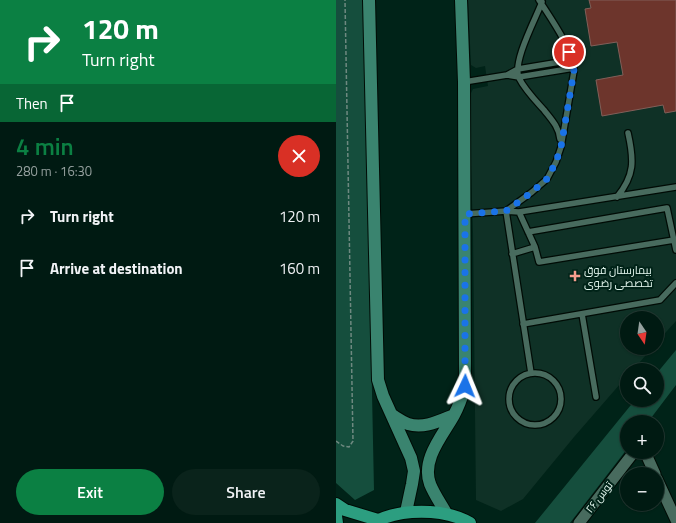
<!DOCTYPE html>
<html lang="en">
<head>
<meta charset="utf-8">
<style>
	:root { --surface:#001a12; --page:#0a231b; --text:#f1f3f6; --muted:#95a19f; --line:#223832; --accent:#0b8043 }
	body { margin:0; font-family:"Titillium Web",Cairo,sans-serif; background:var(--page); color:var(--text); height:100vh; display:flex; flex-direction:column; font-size:15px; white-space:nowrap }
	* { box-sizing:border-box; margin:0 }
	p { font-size:13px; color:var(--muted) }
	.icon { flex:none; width:22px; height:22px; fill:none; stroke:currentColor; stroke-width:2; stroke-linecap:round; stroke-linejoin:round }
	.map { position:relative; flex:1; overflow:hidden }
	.drawer { display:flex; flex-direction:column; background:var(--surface); width:336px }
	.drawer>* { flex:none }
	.hud { background:#0b8043; color:#fff; overflow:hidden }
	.needle { width:26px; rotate:167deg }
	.controls { position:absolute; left:284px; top:311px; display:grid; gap:8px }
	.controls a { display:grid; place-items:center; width:44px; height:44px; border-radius:50%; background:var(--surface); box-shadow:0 1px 3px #0004,0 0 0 1px var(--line); font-size:20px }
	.pin { position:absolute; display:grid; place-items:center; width:34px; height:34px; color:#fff; margin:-17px; border:2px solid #fff; border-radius:50%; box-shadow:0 1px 4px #0007 }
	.me { position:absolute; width:44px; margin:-22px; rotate:2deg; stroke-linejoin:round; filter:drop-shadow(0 0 3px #0008) }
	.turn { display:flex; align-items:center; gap:14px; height:84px; padding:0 16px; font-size:18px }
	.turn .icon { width:52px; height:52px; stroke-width:2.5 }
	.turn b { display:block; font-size:28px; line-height:34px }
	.then { display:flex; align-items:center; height:38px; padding:0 16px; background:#0003; gap:8px; font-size:15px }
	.round { display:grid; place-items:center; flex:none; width:42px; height:42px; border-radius:21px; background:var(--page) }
	.head { display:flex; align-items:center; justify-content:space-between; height:68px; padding:0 16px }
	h1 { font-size:24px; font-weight:600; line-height:30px; color:var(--accent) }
	.button { display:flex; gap:8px; margin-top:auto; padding:8px 16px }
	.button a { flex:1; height:46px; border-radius:24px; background:var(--accent); color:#fff; font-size:16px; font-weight:600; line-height:46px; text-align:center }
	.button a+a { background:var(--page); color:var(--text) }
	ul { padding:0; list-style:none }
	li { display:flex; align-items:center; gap:12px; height:52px; padding:0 16px }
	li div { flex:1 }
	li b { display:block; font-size:15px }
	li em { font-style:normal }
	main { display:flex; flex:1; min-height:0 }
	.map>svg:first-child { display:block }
	.built { fill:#0f3126 }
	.green { fill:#154e3d }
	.building { fill:#6d352c; stroke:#815f59 }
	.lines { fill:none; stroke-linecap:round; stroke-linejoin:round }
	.lane-casing { stroke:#000b05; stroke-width:8 }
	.street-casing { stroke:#000b05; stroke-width:13 }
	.secondary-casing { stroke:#000b05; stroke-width:14 }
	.primary-casing { stroke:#000b05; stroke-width:14 }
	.path { stroke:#6e8980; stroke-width:1.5; stroke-dasharray:4 2; stroke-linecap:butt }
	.lane { stroke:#486b5e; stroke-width:5.5 }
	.street { stroke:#486b5e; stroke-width:11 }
	.secondary { stroke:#3a846f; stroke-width:12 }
	.primary { stroke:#2c9e80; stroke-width:12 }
	.route { stroke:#1a73e8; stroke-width:7; stroke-dasharray:0 12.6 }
	.poi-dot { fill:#f59d8e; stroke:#002318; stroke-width:1.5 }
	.labels { text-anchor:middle; stroke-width:4; stroke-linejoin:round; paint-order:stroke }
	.poi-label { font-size:11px; fill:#e4f7ef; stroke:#002318; text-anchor:start }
	.street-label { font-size:11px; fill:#e4f7ef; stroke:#002318 }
</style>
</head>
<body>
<main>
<section class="drawer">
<div class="hud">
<div class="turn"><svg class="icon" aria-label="right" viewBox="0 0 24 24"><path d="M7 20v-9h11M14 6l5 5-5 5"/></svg><div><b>120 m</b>Turn right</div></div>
<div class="then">Then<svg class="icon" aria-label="arrive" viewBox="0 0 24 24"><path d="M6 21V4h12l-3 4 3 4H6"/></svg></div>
</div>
<div class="head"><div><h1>4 min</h1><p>280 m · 16:30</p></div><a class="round" style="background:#d93025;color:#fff"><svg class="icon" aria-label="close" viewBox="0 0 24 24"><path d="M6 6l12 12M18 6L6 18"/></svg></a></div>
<ul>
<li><svg class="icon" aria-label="right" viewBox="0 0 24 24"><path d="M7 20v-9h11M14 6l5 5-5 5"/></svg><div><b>Turn right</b></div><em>120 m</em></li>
<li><svg class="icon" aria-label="arrive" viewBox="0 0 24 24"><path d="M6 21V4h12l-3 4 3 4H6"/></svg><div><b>Arrive at destination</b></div><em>160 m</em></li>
</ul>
<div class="button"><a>Exit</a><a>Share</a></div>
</section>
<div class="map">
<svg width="340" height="523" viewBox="0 0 340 523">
	<rect width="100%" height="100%" fill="#002318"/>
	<!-- built -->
	<path class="built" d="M132,0h208v321l-19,21v-24h-30v30h25l-19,22h-6v6l-53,61 -51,62 -22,12 -25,-11 -3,-267 -4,-136 4,-8 15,-3 -3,-20 -9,2 -5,-3z"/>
	<!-- green -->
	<path class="green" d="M0,0h28l10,490 -19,10 -19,-17z
		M340,350v35l-28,37h-21v27l-57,74h-35l100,-123h22v-27z"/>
	<!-- building -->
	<path class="building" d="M253,0h87v111l-11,2 -2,-8 -61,11 -6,-36 27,-5 -6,-33 -26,4 -6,-37 6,-1z"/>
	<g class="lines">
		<defs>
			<path id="lane" d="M206,2c-6,16 -30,60 -23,76 6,12 16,22 25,32 7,9 15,17 16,29
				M236,60l-54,9 -11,6 12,2 55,-9
				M128,82l43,-7
				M281,197c18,-22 17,-37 11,-64
				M129,214l41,-3 13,1 157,-25
				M192,232l139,-24 9,42
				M199,247l4,15 135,-22
				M176,254l23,-7 -16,-35
				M246,314l14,83
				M187,324l137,-24 16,-17
				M195,373l-25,-162 26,-19 15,-13 9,-17 5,-15 13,-76c-3,-25 -21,-49 -35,-71
				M173 399a26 26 0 1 1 52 0a26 26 0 1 1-52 0Z"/>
			<path id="street" d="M309,452l10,22
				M321,479l19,41
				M243,523l55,-71"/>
			<path id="secondary" d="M33,0l9,380 5,16 28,62 3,13 -2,13 -6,28
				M56,415c5,3 11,7 16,9 16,5 31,-3 46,-9
				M110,513c-5,-9 -12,-19 -16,-29 -9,-25 13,-49 24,-69 5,-9 8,-18 11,-28l-1,-305 -3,-82"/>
			<path id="primary" d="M0,504l9,6 33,10
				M0,516l1,7
				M37,523c26,-15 71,-15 97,0"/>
		</defs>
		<!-- lane casing -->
		<use href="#lane" class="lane-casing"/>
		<!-- street casing -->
		<use href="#street" class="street-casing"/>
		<!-- secondary casing -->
		<use href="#secondary" class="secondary-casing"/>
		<!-- primary casing -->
		<use href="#primary" class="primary-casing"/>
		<!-- path -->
		<path class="path" d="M0,441l7,5 6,1 4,-6 -8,-441"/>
		<!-- lane -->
		<use href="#lane" class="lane"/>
		<!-- street -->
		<use href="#street" class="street"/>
		<!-- secondary -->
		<use href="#secondary" class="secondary"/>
		<!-- primary -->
		<use href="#primary" class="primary"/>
	</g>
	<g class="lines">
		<!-- route -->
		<path class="route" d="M129,386v-172l41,-3 26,-19 15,-13 9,-17 5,-15 13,-76 -2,-11 -3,-8"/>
	</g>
	<!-- markers -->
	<path class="poi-dot" d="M237 270h4v4h4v4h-4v4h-4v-4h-4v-4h4z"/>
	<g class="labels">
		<!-- poi labels -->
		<g class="poi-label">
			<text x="248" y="274">بیمارستان فوق<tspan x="248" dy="13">تخصصی رضوی</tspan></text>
		</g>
		<!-- street labels -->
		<g class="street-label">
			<text transform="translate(263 497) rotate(-52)" y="4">توس ۲۶</text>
		</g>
	</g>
</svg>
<div class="controls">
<a><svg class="needle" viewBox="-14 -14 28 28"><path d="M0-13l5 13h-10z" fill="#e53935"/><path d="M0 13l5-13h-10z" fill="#95a19f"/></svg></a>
<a><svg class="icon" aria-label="search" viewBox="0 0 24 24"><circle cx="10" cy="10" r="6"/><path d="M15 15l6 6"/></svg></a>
<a>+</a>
<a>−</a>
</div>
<div class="pin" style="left:233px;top:52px;background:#d93025"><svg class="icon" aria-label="arrive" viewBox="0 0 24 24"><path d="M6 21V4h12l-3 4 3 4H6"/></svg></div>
<svg class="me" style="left:129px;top:386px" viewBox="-20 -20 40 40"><path d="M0-17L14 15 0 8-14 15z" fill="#1a73e8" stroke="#fff" stroke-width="4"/></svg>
</div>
</main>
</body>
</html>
